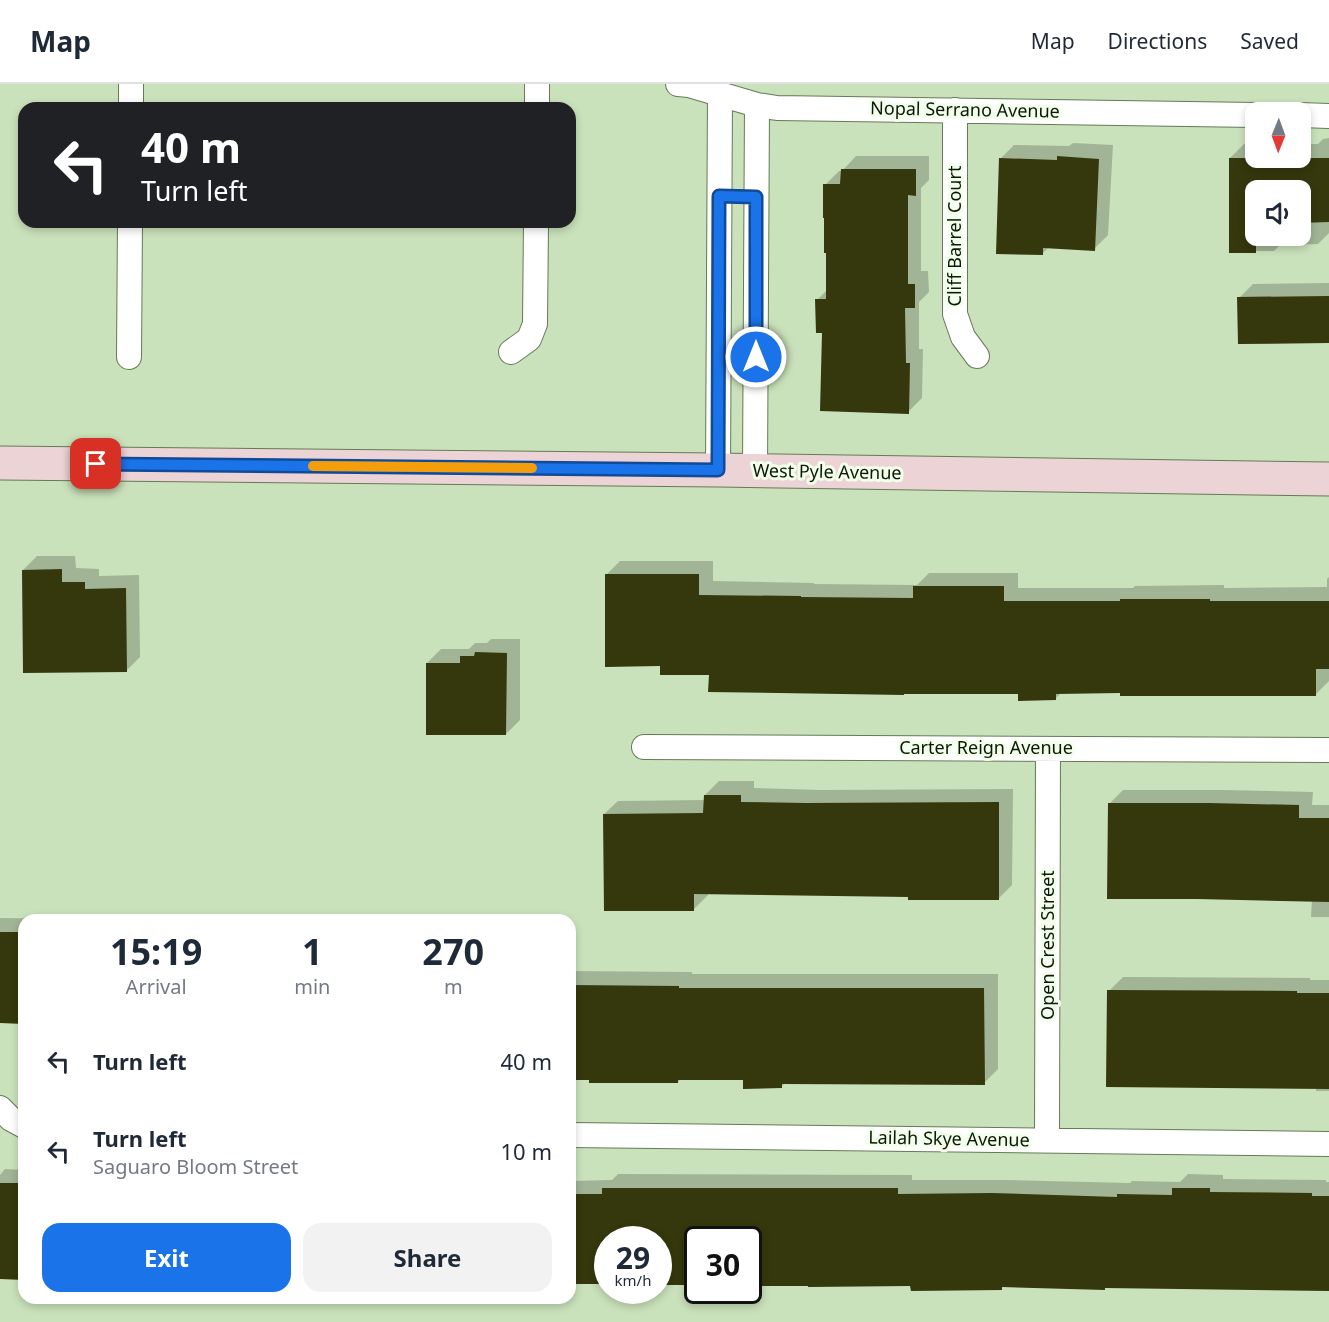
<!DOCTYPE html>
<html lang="en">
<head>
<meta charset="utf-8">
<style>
	:root { --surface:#fff; --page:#f2f2f3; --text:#1f2937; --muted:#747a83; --line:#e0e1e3; --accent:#1a73e8 }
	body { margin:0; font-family:"Noto Sans",sans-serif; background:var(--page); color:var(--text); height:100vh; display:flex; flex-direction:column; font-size:22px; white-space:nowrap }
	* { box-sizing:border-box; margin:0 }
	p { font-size:20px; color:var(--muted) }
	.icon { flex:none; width:33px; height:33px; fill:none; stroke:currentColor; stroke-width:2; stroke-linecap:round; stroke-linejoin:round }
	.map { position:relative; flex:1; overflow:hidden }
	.sheet { position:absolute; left:18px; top:830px; width:558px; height:390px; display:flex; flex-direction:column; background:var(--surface); border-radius:18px; box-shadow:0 3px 9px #0003 }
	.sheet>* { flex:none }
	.banner { position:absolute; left:18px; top:18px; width:558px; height:126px; border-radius:18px; box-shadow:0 3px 9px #0003; background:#202124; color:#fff; overflow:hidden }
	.needle { width:39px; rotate:181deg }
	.controls { position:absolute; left:1245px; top:18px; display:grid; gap:12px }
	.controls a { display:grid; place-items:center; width:66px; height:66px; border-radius:12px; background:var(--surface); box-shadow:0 3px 9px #0003; font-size:30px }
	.speed { position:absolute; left:594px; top:1142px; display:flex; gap:12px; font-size:30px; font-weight:700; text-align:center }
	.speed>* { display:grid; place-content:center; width:78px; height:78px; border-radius:50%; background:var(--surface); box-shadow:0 3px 9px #0003; line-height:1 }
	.speed small { font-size:15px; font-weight:400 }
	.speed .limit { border:3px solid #111; border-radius:9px; background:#fff; color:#111 }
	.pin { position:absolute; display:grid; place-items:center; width:51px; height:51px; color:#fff; margin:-26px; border-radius:12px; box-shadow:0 3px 9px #0006 }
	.me { position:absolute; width:66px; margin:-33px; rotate:0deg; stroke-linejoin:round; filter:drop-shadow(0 0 4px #0008) }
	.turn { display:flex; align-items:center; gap:21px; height:126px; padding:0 24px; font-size:27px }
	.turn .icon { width:78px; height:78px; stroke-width:2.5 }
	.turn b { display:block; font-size:42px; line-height:51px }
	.eta { display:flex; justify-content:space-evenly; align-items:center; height:102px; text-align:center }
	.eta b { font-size:36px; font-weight:700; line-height:42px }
	.action { display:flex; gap:12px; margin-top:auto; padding:12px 24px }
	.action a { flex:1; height:69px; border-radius:18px; background:var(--accent); color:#fff; font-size:24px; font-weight:700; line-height:69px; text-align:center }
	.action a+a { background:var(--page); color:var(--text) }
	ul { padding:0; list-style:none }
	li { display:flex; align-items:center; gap:18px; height:90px; padding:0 24px }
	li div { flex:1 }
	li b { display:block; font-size:22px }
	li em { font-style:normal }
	header { display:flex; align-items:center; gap:36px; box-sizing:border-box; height:84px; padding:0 30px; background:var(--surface); border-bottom:2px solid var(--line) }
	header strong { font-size:28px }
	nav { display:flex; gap:33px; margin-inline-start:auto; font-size:21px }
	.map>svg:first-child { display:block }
	.shadow { fill:#0003; fill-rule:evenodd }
	.building { fill:#35380c }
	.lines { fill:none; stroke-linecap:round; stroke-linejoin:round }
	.lane-casing { stroke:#657a57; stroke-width:14 }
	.street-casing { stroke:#657a57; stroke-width:26 }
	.secondary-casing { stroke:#657a57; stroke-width:35 }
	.lane { stroke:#fff; stroke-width:12 }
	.street { stroke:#fff; stroke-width:24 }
	.secondary { stroke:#ecd3d5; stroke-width:33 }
	.route-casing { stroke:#114b97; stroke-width:15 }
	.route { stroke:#1a73e8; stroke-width:10 }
	.slow { stroke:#f59e0b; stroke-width:10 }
	.labels { text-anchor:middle; stroke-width:6; stroke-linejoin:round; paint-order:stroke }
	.street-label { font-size:18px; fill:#0e1709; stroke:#f2ffeb }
</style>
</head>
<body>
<header>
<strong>Map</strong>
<nav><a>Map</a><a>Directions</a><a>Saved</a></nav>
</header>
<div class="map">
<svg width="1329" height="1238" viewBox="0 0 1329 1238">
	<rect width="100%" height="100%" fill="#cae2bb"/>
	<!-- shadow -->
	<path class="shadow" d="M1329,54v95l-11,11 -38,1 -6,6h-43l-1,-93 14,-14h12v14h44v-14h18l5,-5zM1256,106h44v46h-44z
		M1073,59l40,2 -5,90 -14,14 -45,-2 -7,7 -42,-95 14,-14 55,1z
		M856,72h73v24l-8,8v83h7l1,21 -10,10v47h4l-1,49 -14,14 -84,-80 -7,-32 11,-11 -3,-104 14,-14h3z
		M1329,199v59l-90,-44 14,-14z
		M37,472h38l1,12 23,1v7l40,-1 1,82 -14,14 -103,-101z
		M620,477h93v20l101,2v1l103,1 12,-12h89v15h115l2,-2 89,-1v3l103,-1v-8l2,-2v104l-13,13 -254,-2 -7,7 -36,-7 -309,-18 -48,-9 -56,-90z
		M491,555h29v81l-14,14 -79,-71 14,-14h28l6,-6h12z
		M719,697h35v7l67,2 192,-1 -1,96 -14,14 -88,-3 -202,-3v2l-14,14 -90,-95 14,-13 87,-1v-5z
		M1123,706h101l89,2 -1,13h17v112h-18l1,-17 -203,-96z
		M0,834l71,1 -47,1v111h-3v-9h-21z
		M570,887l122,1v2h306v95l-14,14h-199l-4,4 -36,-8 -64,-1 -3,4 -108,-3z
		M1123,893l187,1v2h19v111h-13v-4l-207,-96z
		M5,1085l19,1v108h-24v-103z
		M618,1090l294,1v5h94l124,3 2,-2 48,1 8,-8 35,1v4l103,1v2h3v108l-325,-4 -3,3 -89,-4 -164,-46h-50v44h-40v-44h-50l-38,43v-101l42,-1z"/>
	<!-- building -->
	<path class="building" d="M1057,72l42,3 -4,92 -52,-3v7l-47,-1 3,-96 58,2z
		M1229,74h100v64l-29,1v-33h-44v63h-27z
		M841,85h75v27l-8,-1v89h7v24h-10l1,55h4l-1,51 -89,-3 2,-78h-6l-1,-34h11v-46h-2v-35h-1v-34h17z
		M1329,212v47l-91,1 -1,-47z
		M62,485v13h23v7l41,-1 1,84 -104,1 -1,-103z
		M605,490h94v21l102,1v1l112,1v-12h91v15h116v-2h90v2h119v68h-13v27h-196v-3l-64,1v6l-38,1v-7h-114v1l-196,-3 1,-17h-49v-9l-55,1z
		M475,568l32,1 -1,82h-80v-72h34v-7h14z
		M704,711h37v7l65,1 193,-1v98h-91v-3l-214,-3v17h-90l-1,-97 100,-1z
		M1108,719h101l90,2v13h30v84l-132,-3h-90z
		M0,848h24v92l-24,-1z
		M570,901l109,1v2h305l1,97 -203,-1v4l-39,1v-9h-65v3h-89v-3h-19z
		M1107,906l190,1v2h32v96l-223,-2z
		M0,1099h24v97l-24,-1z
		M602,1104h296v6l94,-1 125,4v-3l55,1v-7h38v4l102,1v3h17v95l-224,-3v2l-103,-3v3l-91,1 -1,-5 -102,1v-1h-60v-47h-55v46h-35v-46h-50v45h-38v-90h32z"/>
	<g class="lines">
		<defs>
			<path id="lane" d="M719,112l37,1"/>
			<path id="street" d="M678,0l11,1 68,20 20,3 479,7
				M131,24v-24
				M537,24v-24
				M955,26v204l8,23 14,19
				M1300,31l29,1
				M511,268l18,-13 6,-15 1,-102
				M129,273l1,-135
				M718,386l2,-376
				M755,387l2,-366
				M644,663l685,3
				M0,1024l11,11 13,7
				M570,1051l759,9
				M1047,1056l1,-391"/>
			<path id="secondary" d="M0,379l718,7 611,9"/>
		</defs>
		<!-- lane casing -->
		<use href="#lane" class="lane-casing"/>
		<!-- street casing -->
		<use href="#street" class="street-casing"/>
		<!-- secondary casing -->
		<use href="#secondary" class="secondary-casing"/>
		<!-- lane -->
		<use href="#lane" class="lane"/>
		<!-- street -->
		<use href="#street" class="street"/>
		<!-- secondary -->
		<use href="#secondary" class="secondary"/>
	</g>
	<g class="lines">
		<defs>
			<path id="route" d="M96,380l622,6 1,-274 37,1v160"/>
		</defs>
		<!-- route casing -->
		<use href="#route" class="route-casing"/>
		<!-- route -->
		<use href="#route" class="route"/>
		<!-- slow -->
		<path class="slow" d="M313,382l219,2"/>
	</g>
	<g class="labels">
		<!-- street labels -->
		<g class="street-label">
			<text transform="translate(965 26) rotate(1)" y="6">Nopal Serrano Avenue</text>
			<text transform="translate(955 152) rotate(-90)" y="6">Cliff Barrel Court</text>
			<text transform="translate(827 388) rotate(1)" y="6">West Pyle Avenue</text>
			<text x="986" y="670">Carter Reign Avenue</text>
			<text transform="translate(1048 861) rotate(-90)" y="6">Open Crest Street</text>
			<text transform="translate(949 1055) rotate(1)" y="6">Lailah Skye Avenue</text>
		</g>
	</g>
</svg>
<div class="controls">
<a><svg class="needle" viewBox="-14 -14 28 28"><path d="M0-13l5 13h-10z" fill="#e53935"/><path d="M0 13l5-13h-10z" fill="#747a83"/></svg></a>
<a><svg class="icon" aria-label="sound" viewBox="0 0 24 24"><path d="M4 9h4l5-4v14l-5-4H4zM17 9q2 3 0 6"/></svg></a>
</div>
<div class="speed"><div>29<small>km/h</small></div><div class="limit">30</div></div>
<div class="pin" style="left:96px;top:380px;background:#d93025"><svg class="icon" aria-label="arrive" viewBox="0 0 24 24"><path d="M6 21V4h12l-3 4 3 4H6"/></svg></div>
<svg class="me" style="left:756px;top:273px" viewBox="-20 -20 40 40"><circle r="17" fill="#1a73e8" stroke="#fff" stroke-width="3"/><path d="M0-11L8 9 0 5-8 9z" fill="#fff"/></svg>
<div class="banner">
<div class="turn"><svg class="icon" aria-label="left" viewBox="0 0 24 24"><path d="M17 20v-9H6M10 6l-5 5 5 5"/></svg><div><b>40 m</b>Turn left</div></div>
</div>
<section class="sheet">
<div class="eta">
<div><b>15:19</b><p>Arrival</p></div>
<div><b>1</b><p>min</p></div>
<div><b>270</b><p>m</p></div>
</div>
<ul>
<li><svg class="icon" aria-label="left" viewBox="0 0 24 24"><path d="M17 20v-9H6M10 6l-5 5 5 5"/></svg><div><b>Turn left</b></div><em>40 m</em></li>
<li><svg class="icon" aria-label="left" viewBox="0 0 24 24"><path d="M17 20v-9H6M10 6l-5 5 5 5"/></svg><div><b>Turn left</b><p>Saguaro Bloom Street</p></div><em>10 m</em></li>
</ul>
<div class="action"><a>Exit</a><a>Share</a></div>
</section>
</div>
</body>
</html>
